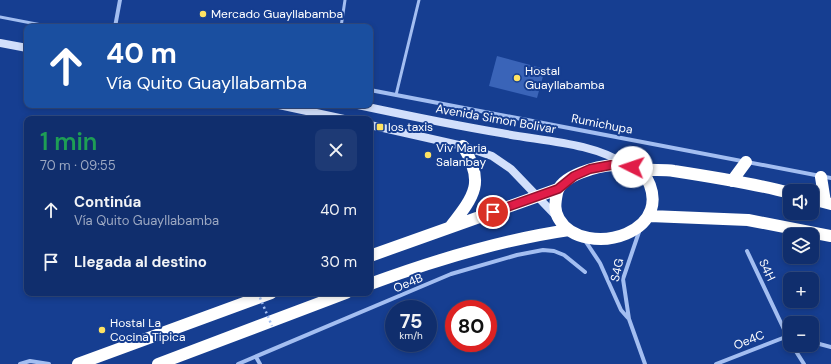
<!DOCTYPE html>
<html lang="es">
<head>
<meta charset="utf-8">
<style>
	:root { --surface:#102e6d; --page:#1e3a75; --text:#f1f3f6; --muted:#9ca8c2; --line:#304a80 }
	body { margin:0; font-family:"DM Sans",sans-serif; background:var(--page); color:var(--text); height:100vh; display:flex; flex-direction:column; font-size:15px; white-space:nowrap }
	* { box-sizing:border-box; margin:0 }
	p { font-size:13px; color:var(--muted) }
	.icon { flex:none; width:22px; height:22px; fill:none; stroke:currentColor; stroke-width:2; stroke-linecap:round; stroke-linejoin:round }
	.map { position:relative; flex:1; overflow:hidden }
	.drawer { position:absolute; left:24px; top:116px; width:349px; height:180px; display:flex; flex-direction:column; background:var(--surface); border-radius:8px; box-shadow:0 2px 6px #0003,0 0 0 1px var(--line) }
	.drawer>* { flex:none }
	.hud { position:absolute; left:24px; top:24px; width:349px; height:84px; border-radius:8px; box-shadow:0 2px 6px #0003,0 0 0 1px var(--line); background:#1a4fa0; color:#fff; overflow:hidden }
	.tools { position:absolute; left:783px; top:184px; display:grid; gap:8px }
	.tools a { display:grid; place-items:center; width:36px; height:36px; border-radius:8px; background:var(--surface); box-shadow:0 2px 6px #0003,0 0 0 1px var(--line); font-size:20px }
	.speed { position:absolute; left:385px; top:300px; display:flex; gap:8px; font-size:20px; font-weight:700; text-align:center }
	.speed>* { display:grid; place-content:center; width:52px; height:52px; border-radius:50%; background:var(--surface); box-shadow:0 2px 6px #0003,0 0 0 1px var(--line); line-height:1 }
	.speed small { font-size:10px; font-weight:400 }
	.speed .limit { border:6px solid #d22; background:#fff; color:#111 }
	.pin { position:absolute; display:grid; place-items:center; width:34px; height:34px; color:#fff; margin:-17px; border:2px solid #fff; border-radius:50%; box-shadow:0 1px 4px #0007 }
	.me { position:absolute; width:44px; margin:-22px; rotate:274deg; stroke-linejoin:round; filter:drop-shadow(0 0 3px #0008) }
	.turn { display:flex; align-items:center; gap:14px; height:84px; padding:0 16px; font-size:18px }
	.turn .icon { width:52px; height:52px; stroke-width:2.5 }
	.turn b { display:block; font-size:28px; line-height:34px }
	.round { display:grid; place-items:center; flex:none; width:42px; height:42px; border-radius:8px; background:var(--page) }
	.headline { display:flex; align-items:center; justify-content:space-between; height:68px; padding:0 16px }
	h1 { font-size:24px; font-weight:600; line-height:30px; color:#1e9e55 }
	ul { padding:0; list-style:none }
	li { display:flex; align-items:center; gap:12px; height:52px; padding:0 16px }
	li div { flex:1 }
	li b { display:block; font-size:15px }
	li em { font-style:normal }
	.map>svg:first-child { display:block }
	.building { fill:#3a64b8 }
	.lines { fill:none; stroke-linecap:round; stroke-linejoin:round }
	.lane { stroke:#a3bef1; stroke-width:3 }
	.street { stroke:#a3bef1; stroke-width:4 }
	.secondary { stroke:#d2dffb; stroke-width:8 }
	.highway { stroke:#fff; stroke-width:12 }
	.path-bridge { stroke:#a3bef1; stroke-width:2.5; stroke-dasharray:2 3; stroke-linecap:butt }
	.route-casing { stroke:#92132f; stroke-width:10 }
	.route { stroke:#e11d48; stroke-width:7 }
	.poi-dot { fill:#ffe363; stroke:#163e91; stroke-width:1.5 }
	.labels { text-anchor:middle; stroke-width:4; stroke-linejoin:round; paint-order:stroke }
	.poi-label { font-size:12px; fill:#fff; stroke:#163e91; text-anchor:start }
	.street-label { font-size:12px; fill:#fff; stroke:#163e91 }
</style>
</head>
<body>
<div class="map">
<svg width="831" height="364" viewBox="0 0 831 364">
	<rect width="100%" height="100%" fill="#163e91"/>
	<!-- building -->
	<path class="building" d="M497,56l48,13 -8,29 -48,-12z"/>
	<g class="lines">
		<!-- lane -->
		<path class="lane" d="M0,17l52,10
			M341,27l4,-27
			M396,95l23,-95"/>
		<!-- street -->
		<path class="street" d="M115,27l5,-27
			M370,90l461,88
			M640,229l-17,50 6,40 16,45
			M584,239l16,24 21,47 7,8
			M747,251l43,91
			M812,342l19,5
			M792,345l12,19
			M256,357l4,7
			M20,364l10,-3 19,3
			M238,364l213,-90 66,-19 26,-5 11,1 10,4 21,17
			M716,364l72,-28"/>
		<!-- secondary -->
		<path class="secondary" d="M0,43l27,5
			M279,105l65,14
			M358,105c47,10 95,20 143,28 39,8 92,9 125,32
			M370,125l93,21 29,10 19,13 47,49"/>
		<!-- highway -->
		<path class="highway" d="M641,169c46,64 -58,92 -82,50 -5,-8 -4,-16 -2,-26 4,-18 41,-27 57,-28 9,0 17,3 27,4 10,2 22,0 33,2 39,6 78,12 116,22
			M821,177l4,25
			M732,181l14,-19
			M812,199l19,5
			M650,216l98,4 83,16
			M451,226c24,-31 34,-44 12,-80
			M370,256l188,-67
			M370,284c65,-24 130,-44 199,-54
			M78,364l193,-71
			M158,364l188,-71"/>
		<!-- path-bridge -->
		<path class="path-bridge" d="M258,293l14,33"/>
	</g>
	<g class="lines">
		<defs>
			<path id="route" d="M493,212l65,-23 16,-13 16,-7 21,-4 21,2"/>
		</defs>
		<!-- route casing -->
		<use href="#route" class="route-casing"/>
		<!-- route -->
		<use href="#route" class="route"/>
	</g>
	<!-- markers -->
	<g class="poi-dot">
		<circle cx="203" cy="14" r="4"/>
		<circle cx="517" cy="78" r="4"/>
		<rect x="376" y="123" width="8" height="8" rx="2"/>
		<circle cx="428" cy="155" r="4"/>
		<circle cx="102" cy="330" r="4"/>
	</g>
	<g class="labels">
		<!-- poi labels -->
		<g class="poi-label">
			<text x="211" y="18">Mercado Guayllabamba</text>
			<text x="525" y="75">Hostal<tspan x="525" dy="14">Guayllabamba</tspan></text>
			<text x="388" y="131">los taxis</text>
			<text x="436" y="152">Viv Maria<tspan x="436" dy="14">Salanbay</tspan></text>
			<text x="110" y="327">Hostal La<tspan x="110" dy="14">Cocina Tipica</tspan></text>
		</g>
		<!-- street labels -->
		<g class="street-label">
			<text transform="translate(496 119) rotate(10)" y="4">Avenida Simon Bolivar</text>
			<text transform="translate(602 124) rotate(11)" y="4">Rumichupa</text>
			<text transform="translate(617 270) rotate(-78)" y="4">S4G</text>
			<text transform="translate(767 270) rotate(65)" y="4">S4H</text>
			<text transform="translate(408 283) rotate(-23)" y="4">Oe4B</text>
			<text transform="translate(749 340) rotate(-22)" y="4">Oe4C</text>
		</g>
	</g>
</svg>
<div class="tools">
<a><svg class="icon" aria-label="sound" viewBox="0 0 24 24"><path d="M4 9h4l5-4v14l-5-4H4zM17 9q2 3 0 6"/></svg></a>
<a><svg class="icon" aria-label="layers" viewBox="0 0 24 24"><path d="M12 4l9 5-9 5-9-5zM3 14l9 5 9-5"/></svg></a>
<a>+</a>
<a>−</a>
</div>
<div class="speed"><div>75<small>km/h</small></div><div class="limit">80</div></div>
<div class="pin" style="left:493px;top:212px;background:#d93025"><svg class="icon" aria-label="arrive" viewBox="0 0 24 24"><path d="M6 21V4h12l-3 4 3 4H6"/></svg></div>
<svg class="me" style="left:632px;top:167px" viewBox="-20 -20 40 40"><circle r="19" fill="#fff"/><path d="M0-13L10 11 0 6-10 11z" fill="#e11d48"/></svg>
<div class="hud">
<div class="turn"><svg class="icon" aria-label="ahead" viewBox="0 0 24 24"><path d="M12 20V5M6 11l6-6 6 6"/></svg><div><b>40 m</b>Vía Quito Guayllabamba</div></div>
</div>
<section class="drawer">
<div class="headline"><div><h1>1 min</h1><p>70 m · 09:55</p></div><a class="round"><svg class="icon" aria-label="close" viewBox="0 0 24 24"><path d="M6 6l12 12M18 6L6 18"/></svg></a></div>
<ul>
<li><svg class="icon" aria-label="ahead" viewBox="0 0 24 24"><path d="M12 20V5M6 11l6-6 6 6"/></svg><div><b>Continúa</b><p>Vía Quito Guayllabamba</p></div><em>40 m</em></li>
<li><svg class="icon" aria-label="arrive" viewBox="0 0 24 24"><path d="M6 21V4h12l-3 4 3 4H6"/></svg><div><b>Llegada al destino</b></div><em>30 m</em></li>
</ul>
</section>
</div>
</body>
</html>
